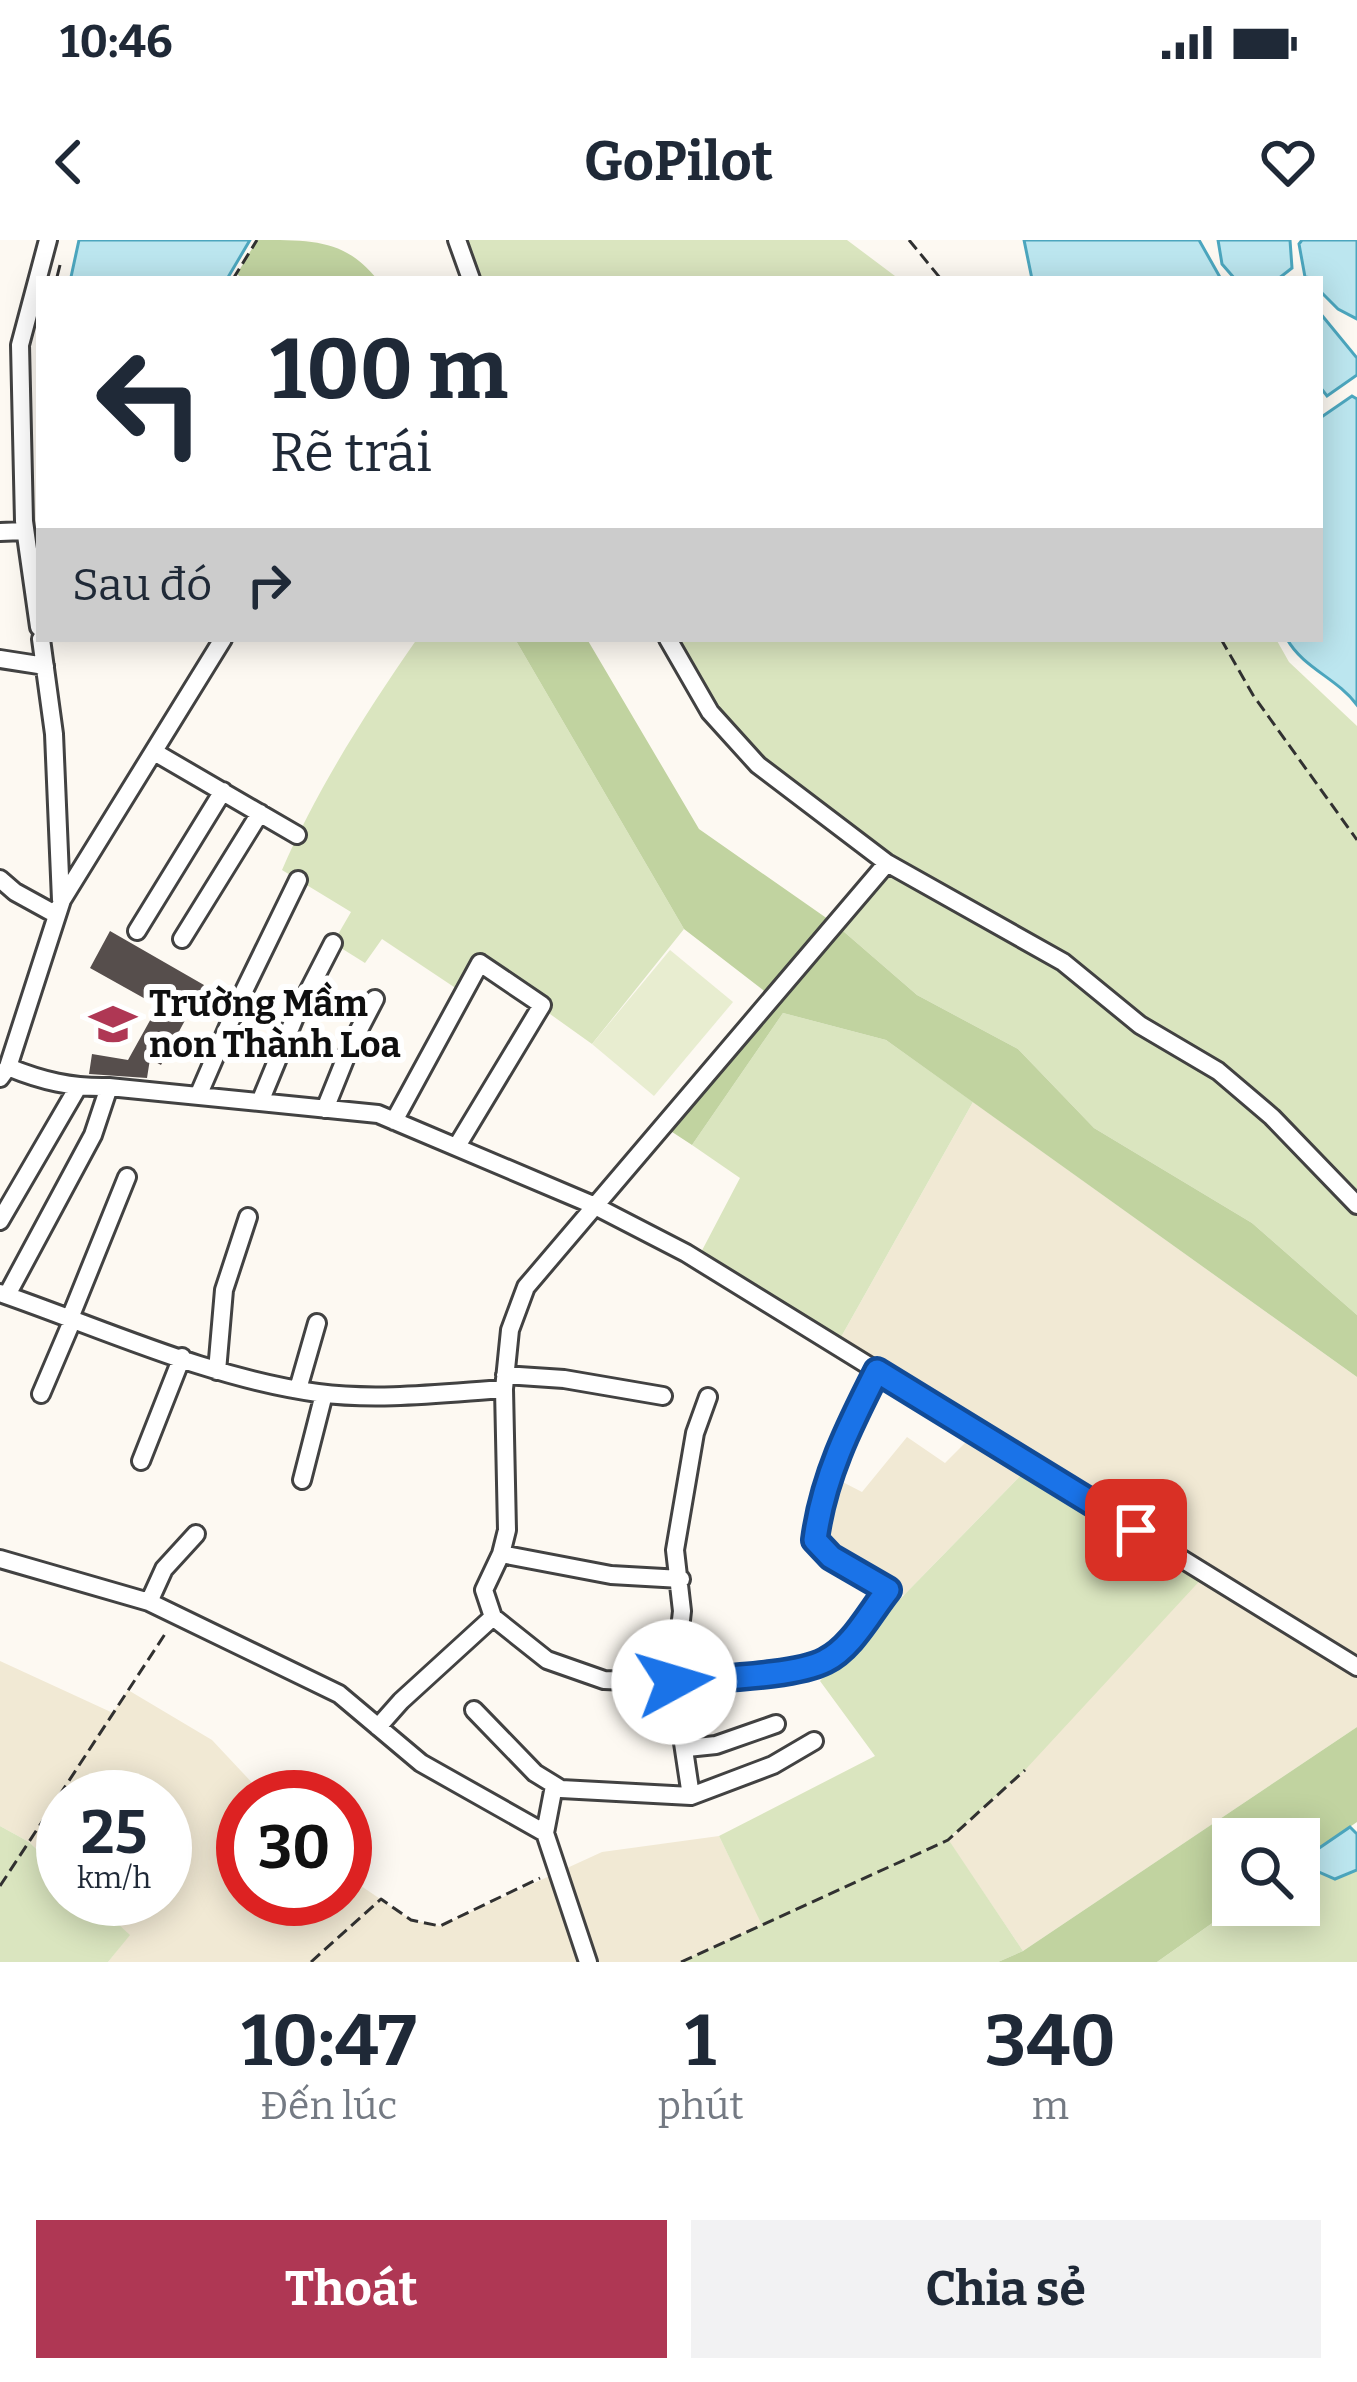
<!DOCTYPE html>
<html lang="vi">
<head>
<meta charset="utf-8">
<style>
	:root { --surface:#fff; --page:#f2f2f3; --text:#1f2937; --muted:#747a83; --accent:#af3754 }
	body { margin:0; font-family:Bitter,serif; background:var(--page); color:var(--text); height:100vh; display:flex; flex-direction:column; font-size:45px; white-space:nowrap }
	* { box-sizing:border-box; margin:0 }
	p { font-size:39px; color:var(--muted) }
	.icon { flex:none; width:66px; height:66px; fill:none; stroke:currentColor; stroke-width:2; stroke-linecap:round; stroke-linejoin:round }
	.map { position:relative; height:1722px; overflow:hidden }
	.panel { display:flex; flex-direction:column; background:var(--surface); flex:1 }
	.panel>* { flex:none }
	.banner { position:absolute; left:36px; top:36px; width:1287px; height:366px; border-radius:0px; box-shadow:0 6px 30px #0003; background:#fff; color:var(--text); overflow:hidden }
	.fabs { position:absolute; left:1212px; top:1578px; display:grid; gap:24px }
	.fabs a { display:grid; place-items:center; width:108px; height:108px; border-radius:0px; background:var(--surface); box-shadow:0 6px 30px #0003; font-size:60px }
	.speed { position:absolute; left:36px; top:1530px; display:flex; gap:24px; font-size:60px; font-weight:700; text-align:center }
	.speed>* { display:grid; place-content:center; width:156px; height:156px; border-radius:50%; background:var(--surface); box-shadow:0 6px 30px #0003; line-height:1 }
	.speed small { font-size:30px; font-weight:400 }
	.speed .limit { border:18px solid #d22; background:#fff; color:#111 }
	.pin { position:absolute; display:grid; place-items:center; width:102px; height:102px; color:#fff; margin:-51px; border-radius:24px; box-shadow:0 6px 18px #0006 }
	.me { position:absolute; width:132px; margin:-66px; rotate:84deg; stroke-linejoin:round; filter:drop-shadow(0 0 9px #0008) }
	.turn { display:flex; align-items:center; gap:42px; height:252px; padding:0 36px; font-size:54px }
	.turn .icon { width:156px; height:156px; stroke-width:2.5 }
	.turn b { display:block; font-size:84px; line-height:102px }
	.then { display:flex; align-items:center; height:114px; padding:0 36px; background:#0003; gap:24px; font-size:45px }
	.eta { display:flex; justify-content:space-evenly; align-items:center; height:204px; text-align:center }
	.eta b { font-size:72px; font-weight:700; line-height:84px }
	.cta { display:flex; gap:24px; margin-top:auto; padding:24px 36px }
	.cta a { flex:1; height:138px; border-radius:0px; background:var(--accent); color:#fff; font-size:48px; font-weight:700; line-height:138px; text-align:center }
	.cta a+a { background:var(--page); color:var(--text) }
	.status { display:flex; justify-content:space-between; align-items:center; height:84px; padding:0 60px; background:var(--surface); direction:ltr }
	.status svg { height:33px; fill:currentColor }
	header { display:flex; justify-content:space-between; align-items:center; height:156px; padding:0 36px; background:var(--surface); font-size:54px; font-weight:700 }
	.map>svg:first-child { display:block }
	.farmland { fill:#f1e9d4 }
	.green { fill:#dae5bf }
	.forest { fill:#c1d3a0 }
	.pitch { fill:#e8edd0 }
	.water { fill:#bce6ef; stroke:#4ca6be; stroke-width:3 }
	.building { fill:#564e4c }
	.lines { fill:none; stroke-linecap:round; stroke-linejoin:round }
	.street-casing { stroke:#424242; stroke-width:22 }
	.path { stroke:#313131; stroke-width:3; stroke-dasharray:12 6; stroke-linecap:butt }
	.street { stroke:#fff; stroke-width:16 }
	.route-casing { stroke:#114b97; stroke-width:30 }
	.route { stroke:#1a73e8; stroke-width:21 }
	.labels { text-anchor:middle; stroke-width:12; stroke-linejoin:round; paint-order:stroke }
	.poi-label { font-size:36px; font-weight:bold; fill:#0f0f0f; stroke:#fff; text-anchor:start }
</style>
</head>
<body>
<div class="status"><b>10:46</b><svg viewBox="0 0 49 12"><path d="M0 12V9h3v3zM5 12V6h3v6zM10 12V3h3v9zM15 12V0h3v12zM26 1h20v11H26zM47 4h2v5h-2z"/></svg></div>
<header><svg class="icon" aria-label="back" viewBox="0 0 24 24"><path d="M15 5l-7 7 7 7"/></svg>GoPilot<svg class="icon" aria-label="heart" viewBox="0 0 24 24"><path d="M12 20l-8-8c-3-5 5-10 8-4 3-6 11-1 8 4z"/></svg></header>
<div class="map">
<svg width="1357" height="1722" viewBox="0 0 1357 1722">
	<rect width="100%" height="100%" fill="#fdf9f2"/>
	<!-- farmland -->
	<path class="farmland" d="M973,862l384,275v350l-334,224 -75,-111 77,-70 5,-304 -126,129 -16,-5 -73,-49 14,-66 33,17 45,-55 38,26 30,-30 -139,-87z
		M0,1421l113,52 15,-23 84,50 45,48 16,-15 25,24h-55v102h102v-24l66,45 29,6 162,-74 117,-16 44,89 -82,37h-573l21,-27 -38,-36h74v-102h-102v77l-34,-32 -29,-16z"/>
	<!-- green -->
	<path class="green" d="M457,0h390l52,39h-428z
		M417,399h98l169,290 -92,115 -112,-80 -17,29 -81,-54 -17,24 -32,-20 18,-31 -69,-42c35,-81 85,-159 135,-231z
		M669,399h607l13,23 68,64v589l-105,-92 -158,-95 -76,-79 -101,-54 -82,-71 51,-61 -64,-48 -112,-103z
		M783,773l103,27 87,62 -137,244 -139,-86 43,-82 -48,-33z
		M1031,1225l175,109 -181,196 -77,69 75,112 -25,11h-317l81,-37 -43,-89 156,-80 -55,-75z
		M0,1586l29,16 34,32v25h28l39,36 -22,27h-108z
		M1309,1615l10,17 15,7 23,-9v92h-200l81,-57h61v-43z"/>
	<!-- forest -->
	<path class="forest" d="M257,0c58,0 88,0 120,39h-134l-6,-5z
		M515,399h72l112,190 136,95 82,71 101,54 76,79 158,95 105,92v62l-471,-337 -103,-27 -91,132 -29,-19 109,-129 -88,-68z
		M1357,1487v95l-58,40v-23h-66v66h5l-81,57h-159l25,-11z"/>
	<!-- pitch -->
	<path class="pitch" d="M670,710l63,52 -79,94 -62,-52z"/>
	<!-- water -->
	<path class="water" d="M79,0h171l-23,39h-151l-5,-2z
		M1024,0h175l22,39h-189z
		M1218,0h72l2,28 -14,11h-43l-13,-15z
		M1302,0h55v79l-19,-10 -18,-18v-12l-15,-2 -6,-33z
		M1320,73l37,45v17l-30,21 -7,-9z
		M1352,156l5,3v306c-20,-27 -54,-37 -70,-66h33v-221z
		M1350,1587l7,7v36l-22,9 -16,-7 -10,-17z"/>
	<!-- building -->
	<path class="building" d="M110,691l94,54 -43,80 -11,-6 -3,19 -58,-4 3,-20 36,6 30,-54 -68,-38z"/>
	<g class="lines">
		<defs>
			<path id="street" d="M457,0l14,39
				M0,292l25,-1
				M39,387l-15,-106 -4,-176 28,-105
				M41,399l13,95 7,166
				M668,399l42,73 48,53 129,98 176,99 77,63 78,46 54,46 85,88
				M0,419l45,7
				M156,513l141,82
				M0,639l15,13 40,22
				M137,691l86,-140
				M182,699l78,-126
				M8,827c34,14 64,21 101,20l269,27 215,91 93,48 671,414
				M0,838l8,-11 54,-167 161,-261
				M198,856l42,-97 58,-119
				M260,862l35,-85 38,-74
				M325,869l25,-62 25,-48
				M394,881l86,-158 62,42 -85,141
				M0,981l78,-134
				M0,1053c104,36 209,85 318,100 60,8 126,0 186,-4
				M7,1055l86,-160 16,-48
				M70,1078l57,-141
				M217,1131l7,-81 24,-73
				M877,1131c-28,55 -54,107 -62,170l16,16 57,33 -46,58 -16,13 -22,7 -130,15 -70,-3 -57,-20 -54,-43 -9,-27 17,-36 6,-24 -3,-141 6,-59 16,-43 361,-424
				M505,1135l59,4 99,17
				M298,1149l19,-66
				M41,1154l32,-75
				M141,1221l41,-104
				M302,1240l22,-86
				M501,1314l110,21 70,4
				M0,1319l149,43 190,92 82,69 124,70 43,129
				M149,1362l15,-33 32,-35
				M474,1470l61,63 26,16 130,7 82,-31 41,-24
				M378,1487l23,-26 92,-84
				M687,1508l29,-3 60,-21
				M691,1556l-17,-113 8,-72 -7,-61 20,-117 13,-36
				M545,1593l9,-47"/>
		</defs>
		<!-- street casing -->
		<use href="#street" class="street-casing"/>
		<!-- path -->
		<path class="path" d="M909,0l32,39
			M60,25l-3,12 4,2
			M233,39l24,-39
			M1221,399l32,56 104,145
			M0,1646l167,-255
			M311,1722l70,-63 30,21 29,6 100,-48
			M681,1722l267,-122 77,-70"/>
		<!-- street -->
		<use href="#street" class="street"/>
	</g>
	<g class="lines">
		<defs>
			<path id="route" d="M674,1442c38,-4 120,-5 151,-21 27,-13 45,-49 63,-71l-57,-33 -16,-17c8,-62 34,-114 62,-169l259,159"/>
		</defs>
		<!-- route casing -->
		<use href="#route" class="route-casing"/>
		<!-- route -->
		<use href="#route" class="route"/>
	</g>
	<!-- icons -->
	<defs>
		<symbol id="school-bare" viewBox="-9 -9 18 18"><path d="M0-5L7-2L0 1L-7-2ZM-4 1L0 2.5L4 1V4Q0 6-4 4Z" fill="#af3754" stroke="#fff" stroke-width="2.5" paint-order="stroke"/></symbol>
	</defs>
	<g fill-rule="evenodd">
		<use href="#school-bare" x="80" y="751" width="66" height="66"/>
	</g>
	<g class="labels">
		<!-- poi labels -->
		<g class="poi-label">
			<text x="149" y="776">Trường Mầm<tspan x="149" dy="41">non Thành Loa</tspan></text>
		</g>
	</g>
</svg>
<div class="fabs">
<a><svg class="icon" aria-label="search" viewBox="0 0 24 24"><circle cx="10" cy="10" r="6"/><path d="M15 15l6 6"/></svg></a>
</div>
<div class="speed"><div>25<small>km/h</small></div><div class="limit">30</div></div>
<div class="pin" style="left:1136px;top:1290px;background:#d93025"><svg class="icon" aria-label="arrive" viewBox="0 0 24 24"><path d="M6 21V4h12l-3 4 3 4H6"/></svg></div>
<svg class="me" style="left:674px;top:1442px" viewBox="-20 -20 40 40"><circle r="19" fill="#fff"/><path d="M0-13L10 11 0 6-10 11z" fill="#1a73e8"/></svg>
<div class="banner">
<div class="turn"><svg class="icon" aria-label="left" viewBox="0 0 24 24"><path d="M17 20v-9H6M10 6l-5 5 5 5"/></svg><div><b>100 m</b>Rẽ trái</div></div>
<div class="then">Sau đó<svg class="icon" aria-label="right" viewBox="0 0 24 24"><path d="M7 20v-9h11M14 6l5 5-5 5"/></svg></div>
</div>
</div>
<section class="panel">
<div class="eta">
<div><b>10:47</b><p>Đến lúc</p></div>
<div><b>1</b><p>phút</p></div>
<div><b>340</b><p>m</p></div>
</div>
<div class="cta"><a>Thoát</a><a>Chia sẻ</a></div>
</section>
</body>
</html>
